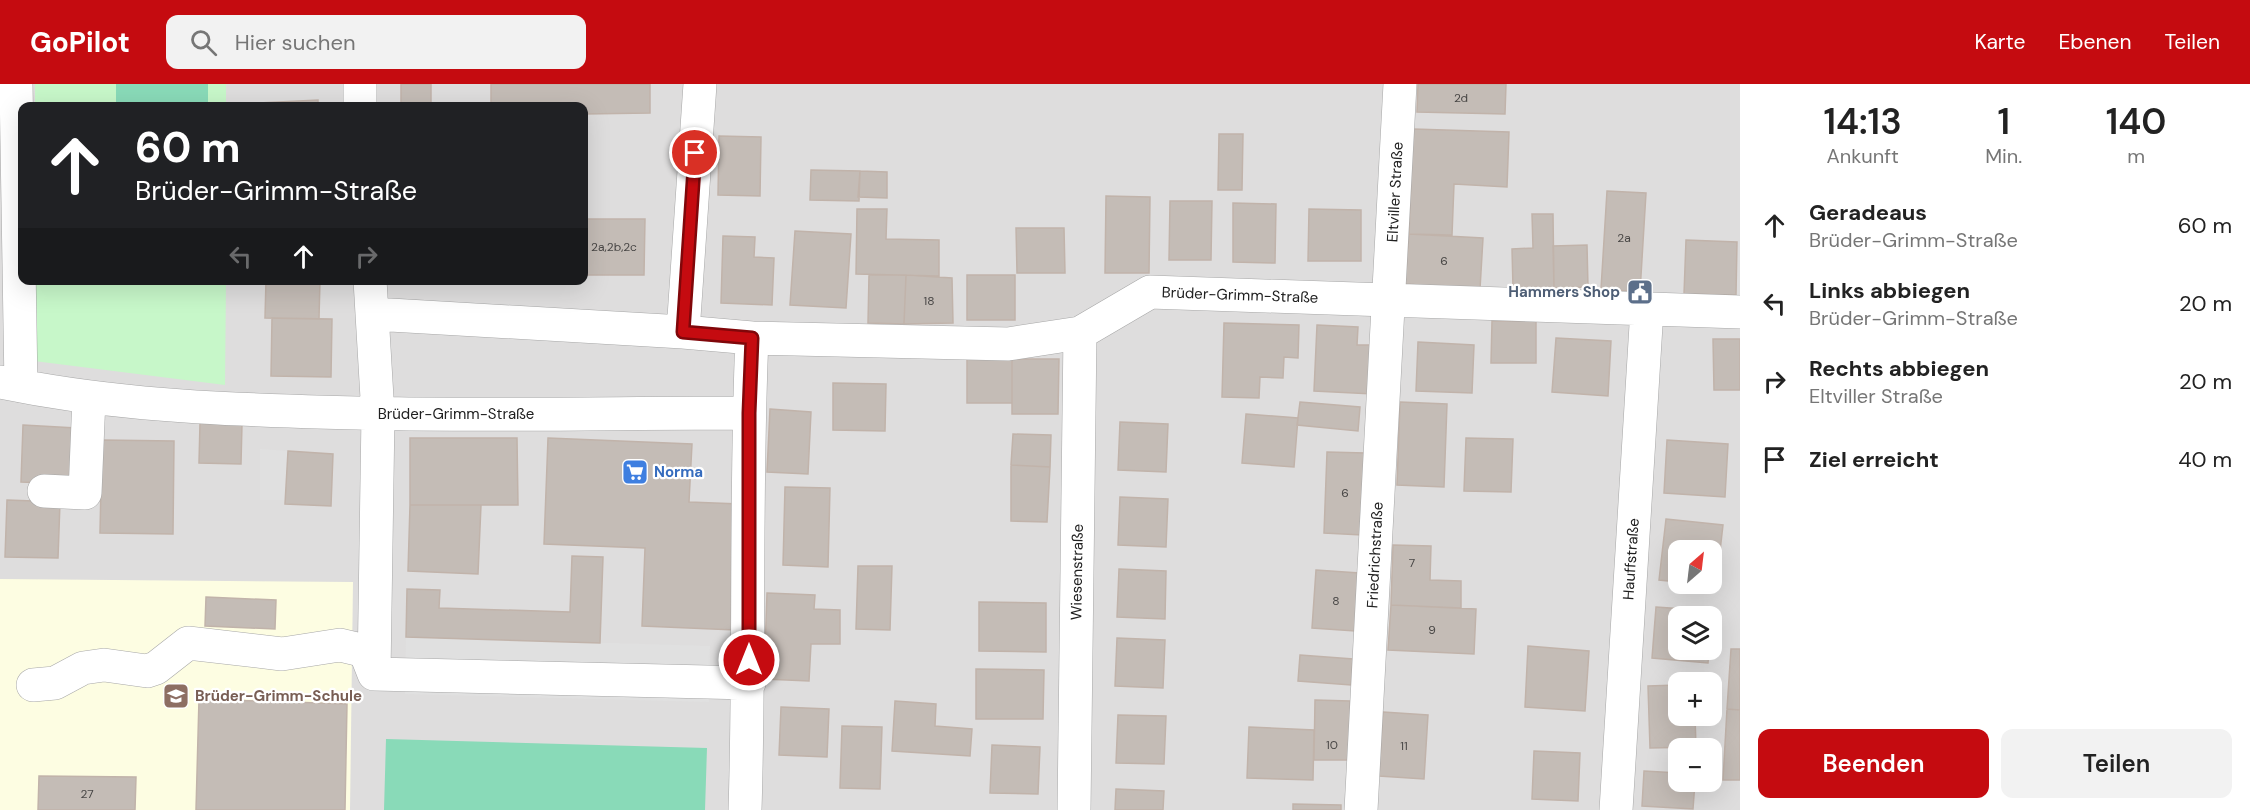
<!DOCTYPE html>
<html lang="de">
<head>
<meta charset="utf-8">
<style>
	:root { --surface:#fff; --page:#f2f2f2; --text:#222; --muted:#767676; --accent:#c50b10 }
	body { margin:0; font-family:"DM Sans",sans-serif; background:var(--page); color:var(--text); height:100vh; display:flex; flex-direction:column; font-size:22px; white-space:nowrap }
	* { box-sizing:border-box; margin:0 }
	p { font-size:20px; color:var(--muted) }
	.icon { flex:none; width:33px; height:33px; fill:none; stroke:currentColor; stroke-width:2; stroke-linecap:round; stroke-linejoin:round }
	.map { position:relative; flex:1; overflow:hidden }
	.details { display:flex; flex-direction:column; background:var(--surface); width:510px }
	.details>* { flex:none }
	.banner { position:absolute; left:18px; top:18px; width:570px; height:183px; border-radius:12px; box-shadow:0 6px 24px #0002; background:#202124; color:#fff; overflow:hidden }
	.needle { width:39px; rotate:28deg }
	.buttons { position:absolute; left:1668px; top:456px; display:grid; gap:12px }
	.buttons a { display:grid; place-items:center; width:54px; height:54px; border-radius:12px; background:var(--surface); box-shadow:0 6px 24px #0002; font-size:30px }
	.pin { position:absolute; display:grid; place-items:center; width:51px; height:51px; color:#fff; margin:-26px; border:3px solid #fff; border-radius:50%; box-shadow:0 2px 6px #0007 }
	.me { position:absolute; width:66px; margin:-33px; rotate:0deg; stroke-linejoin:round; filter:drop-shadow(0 0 4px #0008) }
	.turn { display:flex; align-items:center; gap:21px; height:126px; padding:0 18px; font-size:27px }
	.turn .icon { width:78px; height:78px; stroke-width:2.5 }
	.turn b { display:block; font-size:42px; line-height:51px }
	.lanes { display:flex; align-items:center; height:57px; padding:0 18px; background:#0003; justify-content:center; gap:30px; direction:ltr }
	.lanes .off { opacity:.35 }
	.eta { display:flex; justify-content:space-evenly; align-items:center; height:102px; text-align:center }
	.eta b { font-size:36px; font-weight:600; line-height:42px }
	.primary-button { display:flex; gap:12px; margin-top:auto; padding:12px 18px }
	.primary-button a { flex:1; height:69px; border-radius:12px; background:var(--accent); color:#fff; font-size:24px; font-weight:600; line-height:69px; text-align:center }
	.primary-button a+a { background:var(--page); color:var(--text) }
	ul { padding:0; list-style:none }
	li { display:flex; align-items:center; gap:18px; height:78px; padding:0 18px }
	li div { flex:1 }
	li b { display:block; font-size:22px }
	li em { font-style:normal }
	header { display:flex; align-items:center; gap:36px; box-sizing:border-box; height:84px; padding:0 30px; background:var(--accent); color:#fff }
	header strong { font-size:28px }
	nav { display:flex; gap:33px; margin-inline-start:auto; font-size:21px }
	.search { width:420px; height:54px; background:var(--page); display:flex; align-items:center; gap:15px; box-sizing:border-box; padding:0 21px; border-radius:12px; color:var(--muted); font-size:22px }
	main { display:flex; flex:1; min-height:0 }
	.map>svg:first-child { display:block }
	.residential { fill:#dedddd; fill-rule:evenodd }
	.education { fill:#fdfde2 }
	.park { fill:#c7f7c9 }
	.pitch { fill:#89dab8 }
	.parking { fill:#e0e0e0 }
	.building { fill:#c4bcb6; stroke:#c1b3aa; stroke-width:1.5 }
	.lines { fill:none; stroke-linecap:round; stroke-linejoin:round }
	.minor-casing { stroke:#a7a7a7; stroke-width:34 }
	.minor { stroke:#fff; stroke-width:33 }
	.route-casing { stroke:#80070a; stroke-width:15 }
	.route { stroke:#c50b10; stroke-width:10 }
	.labels { text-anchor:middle; stroke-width:4.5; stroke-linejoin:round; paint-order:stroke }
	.number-label { font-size:12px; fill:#494746 }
	.street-label { font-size:15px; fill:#202020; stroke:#fff }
	.service-label { font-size:15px; font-weight:bold; fill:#4e5e75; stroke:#fff; text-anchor:end }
	.shop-label { font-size:15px; font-weight:bold; fill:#366cbe; stroke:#fff; text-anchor:start }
	.education-label { font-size:15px; font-weight:bold; fill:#785e54; stroke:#fff; text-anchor:start }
</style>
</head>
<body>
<header>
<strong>GoPilot</strong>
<div class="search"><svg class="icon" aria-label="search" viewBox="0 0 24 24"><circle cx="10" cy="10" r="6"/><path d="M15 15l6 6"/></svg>Hier suchen</div>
<nav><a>Karte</a><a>Ebenen</a><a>Teilen</a></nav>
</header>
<main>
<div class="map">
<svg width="1740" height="726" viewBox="0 0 1740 726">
	<rect width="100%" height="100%" fill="#f0ece7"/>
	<!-- residential -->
	<path class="residential" d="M0,0h1740v726h-1740zM22,22h562v174h-562zM1678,466h34v34h-34zM1678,532h34v34h-34zM1678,598h34v34h-34zM1678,664h34v34h-34z"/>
	<!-- education -->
	<path class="education" d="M0,495l353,3 -3,228h-350z"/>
	<!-- park -->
	<path class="park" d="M35,0h191v22h-191z
		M34,197h192l-1,104 -191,-24z"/>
	<!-- pitch -->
	<path class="pitch" d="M116,0h92v22h-92z
		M386,655l321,9 -2,62h-321z"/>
	<!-- parking -->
	<path class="parking" d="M260,365l28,2 -3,49h-25z
		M406,553l304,9 -1,56 -304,-8z"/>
	<!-- building -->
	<path class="building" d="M401,0h30v22h-30z
		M491,0h159v29l-66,1v-8h-93z
		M1418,0h88l-1,30 -88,-2z
		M318,16v6h-59v-3z
		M1413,45l96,3 -2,55 -53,-3 -2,51 -43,-1z
		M1219,50h24l-1,56h-24z
		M719,52l42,1 -1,59 -42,-1z
		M811,86l49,1 -1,30 -49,-1z
		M860,87l27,1v26l-29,-1z
		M1607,107l39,2 -6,99 -39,-3z
		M1106,112l44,1 -1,76h-44z
		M1170,117h42l-1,59h-42z
		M1233,119l43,1 -1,59 -42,-1z
		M857,125h30l-1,30 53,1v36l-83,-2z
		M1309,125l52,1v51h-53z
		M1532,130h21l1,74h-41l-1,-39 21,-1z
		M584,135h61l-1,56h-60z
		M1016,144h48l1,45h-48z
		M795,147l56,3 -5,74 -56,-3z
		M1409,150l74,4 -3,51 -75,-5z
		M723,152l32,1 -1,20 20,1 -2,47 -51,-2z
		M1686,156l51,2 -1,53 -52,-1z
		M1587,161l1,42 -34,1 -1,-42z
		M869,191h37l-2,49 -36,-1z
		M906,191l46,3 1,45 -49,1z
		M967,191h48v45h-48z
		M266,196h54l-1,39 -54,-1z
		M272,234l60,1 -1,58 -60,-1z
		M1492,237h44v42h-45z
		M1224,239l75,2 -1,33 -14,-1 -1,21 -23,-1 -1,21 -37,-1z
		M1317,241l41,2 -1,18h18l-2,49 -59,-3z
		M1556,254l55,3 -3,55 -56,-4z
		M1713,255h27v51h-26z
		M1418,258l56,3 -2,48 -56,-2z
		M967,275h45v44h-45z
		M1012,275h47l-1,55h-46z
		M833,299l53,1 -1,47 -52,-1z
		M1300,318l60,5 -2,24 -61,-6z
		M1400,318l47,2 -3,83 -47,-2z
		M770,325l41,3 -3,62 -41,-2z
		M1246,330l52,4 -4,49 -52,-4z
		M1120,338l48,2 -2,48 -48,-2z
		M200,339l42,1 -1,40 -42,-1z
		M23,341l53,3 -2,56 -53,-2z
		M1013,350l38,1 -1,32 -39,-2z
		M410,354h107l1,67h-108z
		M548,354l144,6 -3,58 51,2 -5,126 -93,-4 3,-78 -101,-4z
		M1466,354l47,1 -2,53 -47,-1z
		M102,356l72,1 -1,93 -73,-1z
		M1667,356l61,4 -3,53 -61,-4z
		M288,367l45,3 -2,52 -46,-2z
		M1327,368l38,1 -3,82 -38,-2z
		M1011,381l39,2 -3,55 -36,-1z
		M785,403l45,1 -2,79 -45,-2z
		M1120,413l48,2 -2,48 -48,-2z
		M7,416l53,2 -2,56 -53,-1z
		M410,421h71l-3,69 -70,-3z
		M1666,435l57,6 -7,61 -24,-2h20v-34h-34v32l-19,-2z
		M1393,461l38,1 -1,34 31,1v27l-70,-3z
		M572,472l31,1 -3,86 -194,-6 1,-48 33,1 -1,18 131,4z
		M858,482h34l-2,64 -34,-1z
		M1119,485l47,2 -1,48 -48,-2z
		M1316,486l43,3 -4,58 -43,-3z
		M767,509l48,2 -1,14 26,1v34h-29l-2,37 -45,-2z
		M206,513l70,3 -1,29 -70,-3z
		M979,518l67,1v49l-67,-1z
		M1391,521l85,4 -2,45 -86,-4z
		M1656,523l56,4v9v-4h-34v34h31l-1,13 -56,-5z
		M1117,554l48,2 -2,48 -48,-2z
		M1528,562l61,5 -4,60 -60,-4z
		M1731,565h9v61l-13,-1z
		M1300,571l53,4 -2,26 -53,-4z
		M976,585l68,1 -1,49h-67z
		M1678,601v31h17l1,31 -46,1 -2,-62z
		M199,615l148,5 -2,106h-149z
		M1315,616l35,1v59h-36z
		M895,617l41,3 -1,22 37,3 -2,27 -78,-5z
		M781,623l48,2 -2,48 -48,-2z
		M1727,625l13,1v70h-17z
		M1383,628l45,3 -4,64 -45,-3z
		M1118,631l48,1 -2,48 -48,-1z
		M842,642l40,1 -2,62 -40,-1z
		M1249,643l65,3 -1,50 -66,-2z
		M992,661l48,2 -2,47 -48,-1z
		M1534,667l46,2 -2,48 -46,-2z
		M1644,687l34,2v9h17l-2,27 -51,-3z
		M39,692l97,1 -1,33h-97z
		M1116,705l48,2 -1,19h-48z
		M1293,720l48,1v5h-48z"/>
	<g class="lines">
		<defs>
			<path id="minor" d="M16,0l5,302
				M360,0v22
				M370,196l8,135 -4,259
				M373,230l310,18 69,6
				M683,248l17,-248
				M0,298c95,20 192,26 289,29 153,6 307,2 460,2
				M44,407l41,2 4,-95
				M374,590l375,9
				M33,601l22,-2 28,-15 21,-3 43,6 9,-3 32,-25 94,11 58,-9 25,6 9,23
				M745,726c5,-157 0,-315 7,-472l256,6 72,-11 70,-41 590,20
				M1074,726l6,-477
				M1361,726l39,-726
				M1616,726l31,-501"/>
		</defs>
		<!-- minor casing -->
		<use href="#minor" class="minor-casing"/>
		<!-- minor -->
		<use href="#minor" class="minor"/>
	</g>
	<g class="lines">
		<defs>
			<path id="route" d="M695,69l-12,179 69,6 -3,75v247"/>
		</defs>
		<!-- route casing -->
		<use href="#route" class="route-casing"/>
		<!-- route -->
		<use href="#route" class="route"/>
	</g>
	<!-- icons -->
	<defs>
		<symbol id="civic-square" viewBox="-11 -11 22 22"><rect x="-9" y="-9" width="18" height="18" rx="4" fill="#5c6f8a" stroke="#fff"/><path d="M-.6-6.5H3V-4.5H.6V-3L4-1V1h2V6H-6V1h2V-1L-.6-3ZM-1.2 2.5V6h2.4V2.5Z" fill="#fff"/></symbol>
		<symbol id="supermarket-square" viewBox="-11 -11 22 22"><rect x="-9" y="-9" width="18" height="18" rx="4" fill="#3f7fe0" stroke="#fff"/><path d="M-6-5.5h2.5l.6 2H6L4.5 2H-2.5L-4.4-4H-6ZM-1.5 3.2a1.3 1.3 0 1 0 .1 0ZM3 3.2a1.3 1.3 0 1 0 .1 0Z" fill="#fff"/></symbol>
		<symbol id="school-square" viewBox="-11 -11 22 22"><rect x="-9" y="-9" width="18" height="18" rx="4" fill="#8d6e63" stroke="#fff"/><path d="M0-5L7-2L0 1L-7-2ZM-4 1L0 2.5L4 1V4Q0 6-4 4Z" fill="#fff"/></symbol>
	</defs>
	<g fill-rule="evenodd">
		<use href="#civic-square" x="1625" y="193" width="30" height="30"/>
		<use href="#supermarket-square" x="620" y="373" width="30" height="30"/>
		<use href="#school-square" x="161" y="597" width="30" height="30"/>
	</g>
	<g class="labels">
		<!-- number labels -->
		<g class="number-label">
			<text x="1461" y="18">2d</text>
			<text x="1624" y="158">2a</text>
			<text x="614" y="167">2a,2b,2c</text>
			<text x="1444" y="181">6</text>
			<text x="929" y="221">18</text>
			<text x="1345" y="413">6</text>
			<text x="1412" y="483">7</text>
			<text x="1336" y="521">8</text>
			<text x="1432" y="550">9</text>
			<text x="1332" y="665">10</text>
			<text x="1404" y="666">11</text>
			<text x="87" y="714">27</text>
		</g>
		<!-- street labels -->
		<g class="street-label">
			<text transform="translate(1395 108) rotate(-87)" y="5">Eltviller Straße</text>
			<text transform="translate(1240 211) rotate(2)" y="5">Brüder-Grimm-Straße</text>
			<text x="456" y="335">Brüder-Grimm-Straße</text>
			<text transform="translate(1375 471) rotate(-87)" y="5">Friedrichstraße</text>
			<text transform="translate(1631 475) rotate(-86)" y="5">Hauffstraße</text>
			<text transform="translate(1077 488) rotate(-89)" y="5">Wiesenstraße</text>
		</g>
		<!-- service labels -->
		<g class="service-label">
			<text x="1620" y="213">Hammers Shop</text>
		</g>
		<!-- shop labels -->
		<g class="shop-label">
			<text x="654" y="393">Norma</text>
		</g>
		<!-- education labels -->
		<g class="education-label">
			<text x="195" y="617">Brüder-Grimm-Schule</text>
		</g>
	</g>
</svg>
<div class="buttons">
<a><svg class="needle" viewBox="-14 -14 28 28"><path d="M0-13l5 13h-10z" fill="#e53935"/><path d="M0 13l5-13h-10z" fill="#767676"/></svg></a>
<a><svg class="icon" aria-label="layers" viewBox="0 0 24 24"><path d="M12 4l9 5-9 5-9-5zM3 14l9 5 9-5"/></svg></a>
<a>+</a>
<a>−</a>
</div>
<div class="pin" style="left:695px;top:69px;background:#d93025"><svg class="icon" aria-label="arrive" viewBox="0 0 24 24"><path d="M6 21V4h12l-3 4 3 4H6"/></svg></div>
<svg class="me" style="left:749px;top:576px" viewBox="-20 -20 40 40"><circle r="17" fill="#c50b10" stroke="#fff" stroke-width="3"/><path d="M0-11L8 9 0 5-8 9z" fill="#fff"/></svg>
<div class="banner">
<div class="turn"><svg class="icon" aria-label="ahead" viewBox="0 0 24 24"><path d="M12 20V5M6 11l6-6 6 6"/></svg><div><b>60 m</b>Brüder-Grimm-Straße</div></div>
<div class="lanes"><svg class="icon off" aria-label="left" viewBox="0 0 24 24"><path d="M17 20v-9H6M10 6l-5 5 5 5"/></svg><svg class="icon" aria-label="ahead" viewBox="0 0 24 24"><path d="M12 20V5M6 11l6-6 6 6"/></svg><svg class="icon off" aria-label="right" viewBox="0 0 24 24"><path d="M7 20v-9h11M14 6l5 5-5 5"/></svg></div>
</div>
</div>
<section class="details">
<div class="eta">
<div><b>14:13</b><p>Ankunft</p></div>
<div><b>1</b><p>Min.</p></div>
<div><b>140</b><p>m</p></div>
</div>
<ul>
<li><svg class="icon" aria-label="ahead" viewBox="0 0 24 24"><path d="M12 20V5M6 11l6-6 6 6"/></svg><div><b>Geradeaus</b><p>Brüder-Grimm-Straße</p></div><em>60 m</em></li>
<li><svg class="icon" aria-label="left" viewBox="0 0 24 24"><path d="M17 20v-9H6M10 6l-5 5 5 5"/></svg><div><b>Links abbiegen</b><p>Brüder-Grimm-Straße</p></div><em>20 m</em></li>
<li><svg class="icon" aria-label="right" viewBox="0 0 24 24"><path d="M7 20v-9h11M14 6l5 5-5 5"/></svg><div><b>Rechts abbiegen</b><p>Eltviller Straße</p></div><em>20 m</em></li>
<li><svg class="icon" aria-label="arrive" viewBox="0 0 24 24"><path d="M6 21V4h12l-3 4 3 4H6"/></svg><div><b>Ziel erreicht</b></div><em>40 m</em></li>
</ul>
<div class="primary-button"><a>Beenden</a><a>Teilen</a></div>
</section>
</main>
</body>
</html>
